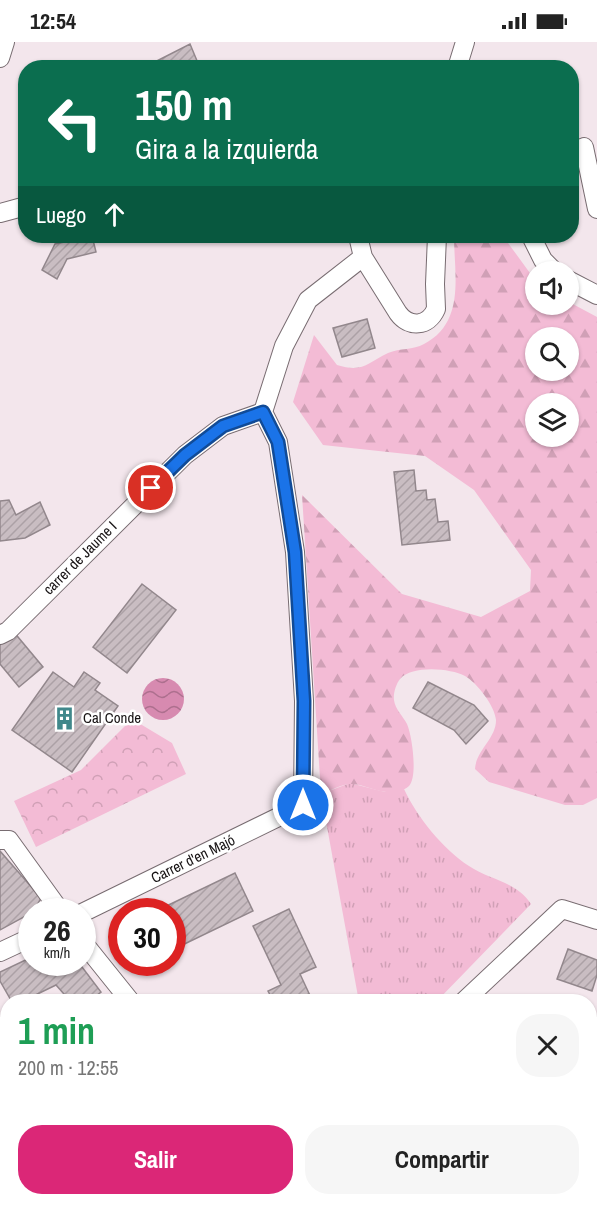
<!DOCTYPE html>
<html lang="es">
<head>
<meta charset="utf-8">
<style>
	:root { --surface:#fff; --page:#f6f6f6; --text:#222; --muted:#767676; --accent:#db2777 }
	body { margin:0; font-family:"Archivo Narrow",sans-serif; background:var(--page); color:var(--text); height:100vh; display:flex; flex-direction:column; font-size:22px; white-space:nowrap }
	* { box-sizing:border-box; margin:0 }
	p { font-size:20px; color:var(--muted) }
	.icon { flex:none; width:33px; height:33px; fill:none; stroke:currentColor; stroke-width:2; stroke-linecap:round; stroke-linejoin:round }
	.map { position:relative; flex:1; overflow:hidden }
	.sheet { position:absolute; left:0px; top:952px; width:597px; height:212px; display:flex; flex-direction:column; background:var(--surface); border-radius:24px 24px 0 0; box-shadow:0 2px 4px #0004 }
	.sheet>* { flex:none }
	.top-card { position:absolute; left:18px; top:18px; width:561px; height:183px; border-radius:24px; box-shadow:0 2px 4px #0004; background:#0b6e4f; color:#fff; overflow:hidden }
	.tools { position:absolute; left:525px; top:219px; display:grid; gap:12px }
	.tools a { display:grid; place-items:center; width:54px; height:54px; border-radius:50%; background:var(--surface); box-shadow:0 2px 4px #0004; font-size:30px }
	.speed { position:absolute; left:18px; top:856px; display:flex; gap:12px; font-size:30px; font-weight:700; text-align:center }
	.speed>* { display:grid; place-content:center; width:78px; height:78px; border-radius:50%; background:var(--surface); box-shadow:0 2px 4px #0004; line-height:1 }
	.speed small { font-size:15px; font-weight:400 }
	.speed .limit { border:9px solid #d22; background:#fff; color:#111 }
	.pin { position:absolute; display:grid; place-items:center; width:51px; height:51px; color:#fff; margin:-26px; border:3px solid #fff; border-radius:50%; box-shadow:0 2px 6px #0007 }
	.me { position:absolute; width:66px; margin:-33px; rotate:0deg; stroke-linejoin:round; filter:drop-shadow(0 0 4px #0008) }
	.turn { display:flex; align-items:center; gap:21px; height:126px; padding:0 18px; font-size:27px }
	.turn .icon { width:78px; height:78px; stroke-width:2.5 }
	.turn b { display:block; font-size:42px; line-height:51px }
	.then { display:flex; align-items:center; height:57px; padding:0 18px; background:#0003; gap:12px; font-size:22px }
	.round { display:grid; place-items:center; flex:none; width:63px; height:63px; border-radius:24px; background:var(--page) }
	.summary { display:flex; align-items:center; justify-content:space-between; height:102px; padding:0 18px }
	h1 { font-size:36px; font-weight:800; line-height:45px; color:#1e9e55 }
	.action { display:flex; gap:12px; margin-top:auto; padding:12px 18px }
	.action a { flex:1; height:69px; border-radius:24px; background:var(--accent); color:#fff; font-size:24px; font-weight:800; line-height:69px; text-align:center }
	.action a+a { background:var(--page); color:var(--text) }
	.status { display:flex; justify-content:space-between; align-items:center; height:42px; padding:0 30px; background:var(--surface); direction:ltr }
	.status svg { height:16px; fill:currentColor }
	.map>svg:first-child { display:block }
	.grass { fill:url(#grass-tufts) }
	.forest { fill:url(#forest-firs); fill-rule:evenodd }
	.park { fill:url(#park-crowns) }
	.water { fill:url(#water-waves) }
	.building { fill:url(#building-hatch); stroke:#92878c; stroke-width:1.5 }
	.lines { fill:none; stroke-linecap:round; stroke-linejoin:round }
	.minor-casing { stroke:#786c71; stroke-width:20 }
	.tertiary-casing { stroke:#786c71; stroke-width:25 }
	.path { stroke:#afa5a9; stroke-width:3; stroke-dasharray:4.5 3; stroke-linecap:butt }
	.minor { stroke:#fff; stroke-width:18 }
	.tertiary { stroke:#fff; stroke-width:22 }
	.route-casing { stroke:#114b97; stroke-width:15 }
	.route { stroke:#1a73e8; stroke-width:10 }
	.labels { text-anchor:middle; stroke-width:5; stroke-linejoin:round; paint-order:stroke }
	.street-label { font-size:15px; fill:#161213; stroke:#fff }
	.poi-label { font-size:15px; fill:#161213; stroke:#fff; text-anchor:start }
</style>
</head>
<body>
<div class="status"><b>12:54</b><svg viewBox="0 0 49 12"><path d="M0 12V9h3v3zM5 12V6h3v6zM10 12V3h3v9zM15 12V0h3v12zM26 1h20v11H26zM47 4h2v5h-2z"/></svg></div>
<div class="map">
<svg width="597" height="1163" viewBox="0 0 597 1163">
	<defs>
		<pattern id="grass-tufts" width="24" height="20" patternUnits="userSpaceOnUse" patternTransform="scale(1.5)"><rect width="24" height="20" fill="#f3bbd5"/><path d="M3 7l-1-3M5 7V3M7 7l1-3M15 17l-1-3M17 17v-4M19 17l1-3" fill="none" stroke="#d0a0b6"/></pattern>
		<pattern id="forest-firs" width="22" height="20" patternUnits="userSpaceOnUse" patternTransform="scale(1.5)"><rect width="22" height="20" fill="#f3bbd5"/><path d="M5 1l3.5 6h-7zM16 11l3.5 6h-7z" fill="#d0a0b6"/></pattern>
		<pattern id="park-crowns" width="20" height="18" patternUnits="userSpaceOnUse" patternTransform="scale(1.5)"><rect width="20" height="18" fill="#f3bbd5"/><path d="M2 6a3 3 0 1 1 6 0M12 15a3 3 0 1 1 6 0" fill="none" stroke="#d0a0b6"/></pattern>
		<pattern id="water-waves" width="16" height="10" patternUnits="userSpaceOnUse" patternTransform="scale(1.5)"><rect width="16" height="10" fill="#d78ab0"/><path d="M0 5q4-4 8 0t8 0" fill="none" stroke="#ad6f8e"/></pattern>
		<pattern id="building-hatch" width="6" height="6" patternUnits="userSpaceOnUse" patternTransform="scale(1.5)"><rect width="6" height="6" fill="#c9bdc2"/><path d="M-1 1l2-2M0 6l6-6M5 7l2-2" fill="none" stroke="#aca1a6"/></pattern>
	</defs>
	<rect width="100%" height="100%" fill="#f3e6ec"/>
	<!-- grass -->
	<path class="grass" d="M350,741l35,9 19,-3c13,28 39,60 65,77 21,14 48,16 62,38l-95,98h-77l-38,-208z
		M590,1029l7,3v131h-140l-3,-6 136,-1z"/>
	<!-- forest -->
	<path class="forest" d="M454,194h49l32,44 1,24h32l1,-2 28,15v481l-14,7h-18l-76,-23 -14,-13c1,-19 21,-30 21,-49 -1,-14 -19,-37 -31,-44 -15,-8 -53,-11 -65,3 -4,5 -7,15 -6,21 1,9 9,16 13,24 5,11 11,53 2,62 -18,15 -39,-1 -57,-2 -9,-1 -22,7 -31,10l-19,-299 100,99 79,23 49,-26 1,-21 -57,-80 -49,-34 -102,-11 -30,-43 21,-67 23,30c26,8 30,-2 51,-12 12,-5 25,-3 36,-9 42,-22 30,-70 30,-108zM536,296h32v32h-32zM536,362h32v32h-32z"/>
	<!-- park -->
	<path class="park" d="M132,677l40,24 14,31 -150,73 -22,-46 67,-31z"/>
	<!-- water -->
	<path class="water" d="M142 657a21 21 0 1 1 42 0a21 21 0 1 1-42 0Z"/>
	<!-- building -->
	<path class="building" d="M190,2l10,24h-57z
		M572,68l5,4 -5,11z
		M92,194l4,16 -29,7 -10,20 -15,-9 13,-26z
		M367,277l8,29 -33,9 -9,-29z
		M414,428l2,21 10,-1 1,10 8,-1 3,23 10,-1 2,19 -48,5 -8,-73z
		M9,458l7,15 24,-13 10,23 -25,13 -25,3v-40z
		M142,542l34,26 -49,63 -34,-26z
		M13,589l30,36 -24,20 -19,-23v-25z
		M53,630l21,15 10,-15 16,11 -5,7 23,16 -46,66 -60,-42z
		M428,640l46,23 14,16 -22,23 -12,-14 -41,-22z
		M0,809l41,47 -8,14 -33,18z
		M235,831l18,38 -81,39v-38h-18z
		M289,867l27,58 -16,7 13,28h-39l-6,-11 13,-6 -28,-59z
		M568,907l29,11v15l-5,16 -35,-12z
		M32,915v6h47l22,29 -13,10h-17l-15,-17 -35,17h-9l-12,-21v-9z
		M8,1055v53l-8,6v-53z
		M169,1156h31l6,7h-43z
		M252,1156h15l2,3 -4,4h-20z
		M379,1156h26l-7,7h-14z"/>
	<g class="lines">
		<defs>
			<path id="minor" d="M0,16l5,-16
				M457,26l8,-26
				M584,105l13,62
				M0,171l26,-7
				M358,194l5,21 35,56c11,15 30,14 38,-4l-1,-25 2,-48
				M531,194l12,24 12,12
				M568,238l29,15
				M0,593l8,-4 177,-176 38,-29 40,-14
				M0,798h9l52,72
				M82,871l221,-108 1,-104 -9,-149 -17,-110 -15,-30 21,-66 24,-46 55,-43
				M82,899l49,61
				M0,910l32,-15
				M463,960l99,-93 35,11
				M590,1016l7,2
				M444,1156l3,7
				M294,1163l7,-7"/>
			<path id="tertiary" d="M0,1140l8,7
				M19,1156l8,7"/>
		</defs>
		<!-- minor casing -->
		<use href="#minor" class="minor-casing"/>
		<!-- tertiary casing -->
		<use href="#tertiary" class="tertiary-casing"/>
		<!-- path -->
		<path class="path" d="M139,1163l7,-7"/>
		<!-- minor -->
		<use href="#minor" class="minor"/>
		<!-- tertiary -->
		<use href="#tertiary" class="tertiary"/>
	</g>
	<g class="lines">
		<defs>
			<path id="route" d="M151,446l34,-33 38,-29 40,-14 15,30 17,110 9,149 -1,104"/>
		</defs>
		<!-- route casing -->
		<use href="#route" class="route-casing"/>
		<!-- route -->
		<use href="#route" class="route"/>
	</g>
	<!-- icons -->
	<defs>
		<symbol id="building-bare" viewBox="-9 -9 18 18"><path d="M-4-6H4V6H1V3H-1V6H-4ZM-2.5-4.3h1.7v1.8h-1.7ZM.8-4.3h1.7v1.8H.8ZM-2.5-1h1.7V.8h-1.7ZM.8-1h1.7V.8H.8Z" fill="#40888b" stroke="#fff" stroke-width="2.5" paint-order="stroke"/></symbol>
	</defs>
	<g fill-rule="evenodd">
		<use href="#building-bare" x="48" y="660" width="33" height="33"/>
	</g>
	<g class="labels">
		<!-- street labels -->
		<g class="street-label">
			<text transform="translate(80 516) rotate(-45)" y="5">carrer de Jaume I</text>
			<text transform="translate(193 817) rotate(-26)" y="5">Carrer d'en Majó</text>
		</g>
		<!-- poi labels -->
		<g class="poi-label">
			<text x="83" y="681">Cal Conde</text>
		</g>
	</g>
</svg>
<div class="tools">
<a><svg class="icon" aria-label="sound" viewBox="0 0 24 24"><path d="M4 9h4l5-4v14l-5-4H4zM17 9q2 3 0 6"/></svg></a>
<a><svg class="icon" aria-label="search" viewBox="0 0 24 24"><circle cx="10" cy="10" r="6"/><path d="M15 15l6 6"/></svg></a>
<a><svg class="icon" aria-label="layers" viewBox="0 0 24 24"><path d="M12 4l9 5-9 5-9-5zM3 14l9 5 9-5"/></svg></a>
</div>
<div class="speed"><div>26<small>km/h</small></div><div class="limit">30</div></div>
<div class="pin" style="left:151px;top:446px;background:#d93025"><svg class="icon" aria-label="arrive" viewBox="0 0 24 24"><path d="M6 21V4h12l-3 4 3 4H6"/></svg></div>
<svg class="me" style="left:303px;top:763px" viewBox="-20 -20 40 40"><circle r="17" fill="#1a73e8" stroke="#fff" stroke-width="3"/><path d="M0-11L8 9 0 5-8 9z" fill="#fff"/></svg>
<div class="top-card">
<div class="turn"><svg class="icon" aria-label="left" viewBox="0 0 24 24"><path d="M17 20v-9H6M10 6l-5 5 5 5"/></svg><div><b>150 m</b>Gira a la izquierda</div></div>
<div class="then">Luego<svg class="icon" aria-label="ahead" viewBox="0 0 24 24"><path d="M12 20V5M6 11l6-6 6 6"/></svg></div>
</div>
<section class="sheet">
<div class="summary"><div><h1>1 min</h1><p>200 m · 12:55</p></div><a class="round"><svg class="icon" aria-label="close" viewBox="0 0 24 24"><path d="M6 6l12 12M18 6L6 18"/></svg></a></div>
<div class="action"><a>Salir</a><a>Compartir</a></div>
</section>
</div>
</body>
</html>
